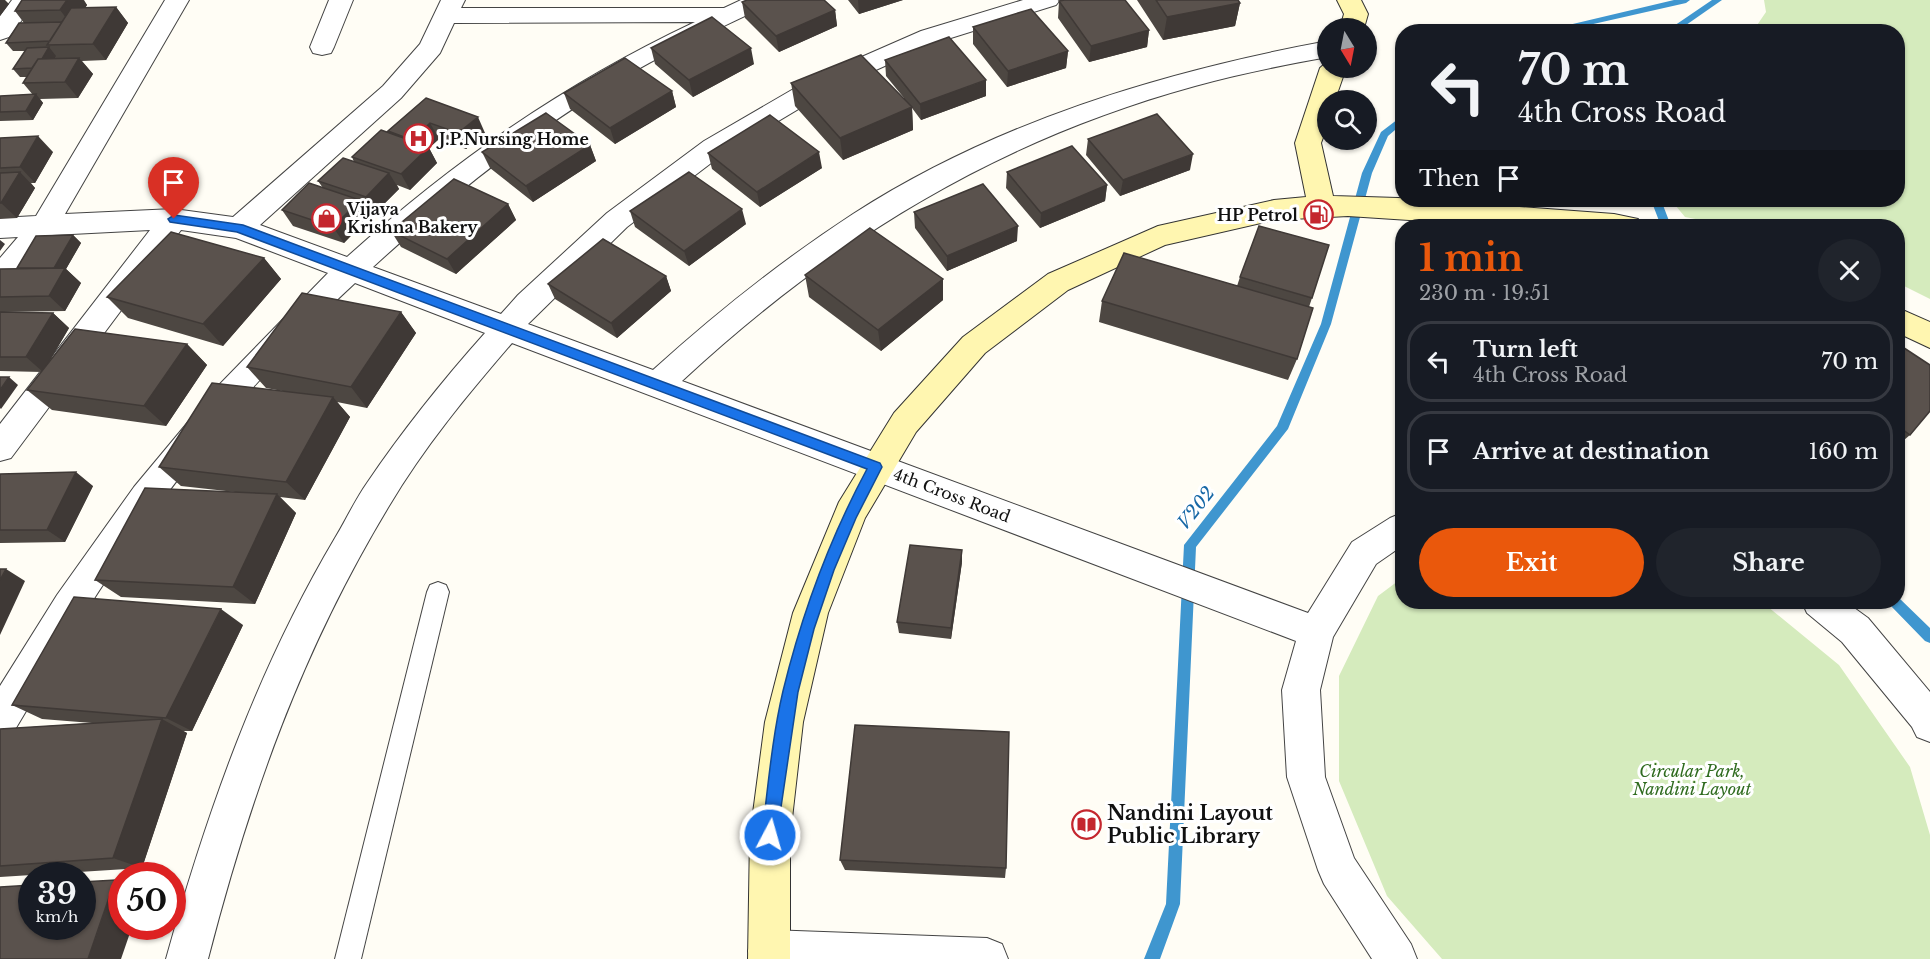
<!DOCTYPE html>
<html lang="en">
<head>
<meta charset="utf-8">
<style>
	:root { --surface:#171b24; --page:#20242c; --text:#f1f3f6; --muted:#9ea1a6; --line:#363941; --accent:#ea580c }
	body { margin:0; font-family:"Libre Baskerville",serif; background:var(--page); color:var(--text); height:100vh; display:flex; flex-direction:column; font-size:22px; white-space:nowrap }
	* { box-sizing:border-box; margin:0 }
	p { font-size:20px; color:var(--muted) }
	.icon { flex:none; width:33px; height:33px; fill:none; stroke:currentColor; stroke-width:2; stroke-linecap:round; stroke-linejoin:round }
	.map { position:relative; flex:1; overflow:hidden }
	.sheet { position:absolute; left:1395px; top:219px; width:510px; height:390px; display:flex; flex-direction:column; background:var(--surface); border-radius:24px; box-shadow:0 2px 4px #0004 }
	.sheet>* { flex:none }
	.top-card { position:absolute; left:1395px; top:24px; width:510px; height:183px; border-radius:24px; box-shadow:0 2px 4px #0004; background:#171b24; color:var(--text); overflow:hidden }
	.needle { width:39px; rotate:170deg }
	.buttons { position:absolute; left:1317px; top:18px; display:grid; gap:12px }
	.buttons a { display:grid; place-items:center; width:60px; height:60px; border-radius:50%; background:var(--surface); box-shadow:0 2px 4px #0004; font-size:30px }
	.speed { position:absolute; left:18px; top:862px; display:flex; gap:12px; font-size:30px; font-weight:700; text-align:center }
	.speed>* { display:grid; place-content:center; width:78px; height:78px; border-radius:50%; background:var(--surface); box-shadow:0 2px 4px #0004; line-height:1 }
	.speed small { font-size:15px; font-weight:400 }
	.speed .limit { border:9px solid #d22; background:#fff; color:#111 }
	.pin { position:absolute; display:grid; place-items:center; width:51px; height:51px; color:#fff; margin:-62px -26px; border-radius:50% 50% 50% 0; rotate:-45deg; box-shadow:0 0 6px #0007 }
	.pin .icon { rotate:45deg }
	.me { position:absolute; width:66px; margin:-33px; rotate:6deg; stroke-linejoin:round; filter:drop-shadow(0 0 4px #0008) }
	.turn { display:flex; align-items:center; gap:21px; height:126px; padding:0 24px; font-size:27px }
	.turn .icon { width:78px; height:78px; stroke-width:2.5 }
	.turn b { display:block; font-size:42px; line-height:51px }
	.then { display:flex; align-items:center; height:57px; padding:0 24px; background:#0003; gap:12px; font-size:22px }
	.round { display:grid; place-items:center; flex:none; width:63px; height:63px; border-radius:32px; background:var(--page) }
	.summary { display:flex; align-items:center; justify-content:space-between; height:102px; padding:0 24px }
	h1 { font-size:36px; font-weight:800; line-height:45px; color:var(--accent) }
	.primary-button { display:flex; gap:12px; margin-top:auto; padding:12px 24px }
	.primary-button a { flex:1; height:69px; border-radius:36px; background:var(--accent); color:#fff; font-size:24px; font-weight:800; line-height:69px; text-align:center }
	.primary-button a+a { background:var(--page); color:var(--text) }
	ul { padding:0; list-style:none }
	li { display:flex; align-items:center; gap:18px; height:81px; margin:0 12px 9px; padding:0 12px; border:3px solid var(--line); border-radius:24px }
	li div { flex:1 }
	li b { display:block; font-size:22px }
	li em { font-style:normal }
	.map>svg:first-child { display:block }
	.green { fill:#d5ebbd }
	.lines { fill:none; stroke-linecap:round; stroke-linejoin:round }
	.stream { fill:#3f96cf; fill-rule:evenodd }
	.lane-casing { stroke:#444; stroke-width:2 }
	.street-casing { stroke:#444; stroke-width:2 }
	.secondary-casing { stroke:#333; stroke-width:2 }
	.lane { fill:#fff; fill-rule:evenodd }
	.street { fill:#fff; fill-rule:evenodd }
	.secondary { fill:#fff6b0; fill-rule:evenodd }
	.wall { fill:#4d4742 }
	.shaded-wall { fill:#3f3936 }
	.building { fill:#5a524d; stroke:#3f3936; stroke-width:1.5 }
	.route { fill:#1a73e8; stroke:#114b97; stroke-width:1.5 }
	.labels { text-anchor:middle; stroke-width:6; stroke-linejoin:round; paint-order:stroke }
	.poi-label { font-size:16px; font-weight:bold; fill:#111; stroke:#fff; text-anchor:start }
	.street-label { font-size:16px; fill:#111; stroke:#fff }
	.park-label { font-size:16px; font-style:italic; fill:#2f6b1f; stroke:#fff }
	.water-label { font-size:18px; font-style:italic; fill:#1768a6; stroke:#fff }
	.near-poi-label { font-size:20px; font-weight:bold; fill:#111; stroke:#fff; text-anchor:start }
</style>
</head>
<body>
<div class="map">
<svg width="1930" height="959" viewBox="0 0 1930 959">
	<rect width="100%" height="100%" fill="#fffdf5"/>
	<!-- green -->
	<path class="green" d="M1764,0h166v299l-32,-16v-57h-166l-47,-9 -14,-17h227v-168l-145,-1 13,-19z
		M1402,578v24h360l77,63 71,102 20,68v124h-488l-55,-63 -48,-115v-105l39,-80z"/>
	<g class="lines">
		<!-- stream -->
		<path class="stream" d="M1674,0h16l-4,3 -128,29h-19z
			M1712,0h10l-46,32h-11z
			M1402,116v8l-14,12 -16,37 -41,151 -43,105 -92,118 -16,357 -20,55h-16l22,-55 18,-359 93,-119 44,-102 41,-151 19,-41z
			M1651,200h10l10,26h-10z
			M1898,597l32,31v15l-5,-2 -34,-35 -1,-4h8z"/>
		<defs>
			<path id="lane" d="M438,582l8,3 3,7 -88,367h-26l92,-367 3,-7z"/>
			<path id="street" d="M12,0h25l-28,37 -9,3v-24z
				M165,0h24l-124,214 109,-5 59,8 150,-131 37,-42 21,-44h24l-4,8h263l17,-8h31l-4,5c-39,19 -80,37 -119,58 -101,55 -192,127 -276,204l128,47 17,-19 89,-82 97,-72 105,-61 112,-49 102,-31h37l-4,5 -118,37 -111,50 -104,62 -96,73 -99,97 125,46c63,-57 128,-109 200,-156 143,-92 308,-142 475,-173v16c-45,8 -90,17 -133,29 -200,55 -362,155 -513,295l626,232 44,-71 38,-24 12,-5v33l-26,18 -43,73 -13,53 5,87 29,81 57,86 6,15h-45l-48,-75 -6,-14 -31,-93 -5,-87 14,-49 -784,-298c-44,51 -88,104 -123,163 -87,144 -139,290 -181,453h-42c41,-147 91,-289 169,-421 11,-18 20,-38 32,-55 36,-53 76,-103 118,-150l-130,-50c-103,94 -200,218 -274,336 -23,37 -45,76 -68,114l-13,5v-52l57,-91 77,-108 85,-102 109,-112 -92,-35 -55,-8 -170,228 -11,3v-37l150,-194 -98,5 -42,51 -10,3v-31l18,-21 -18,1v-20l36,-2zM695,22c-131,62 -240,138 -348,235l-87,-32 141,-127 39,-45 14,-30z
				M329,0h24l-19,47 -3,6 -9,2 -9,-2 -3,-6z
				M1802,602h44l22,16 62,74v50l-13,-5 -5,-10 -70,-85 -35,-29z
				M769,930l218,8 15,6 6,15h-257l-3,-8 6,-15z"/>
			<path id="secondary" d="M1337,0h24l7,14 -4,14h-24l4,-14z
				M1328,61v7h18l-11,32h-7v24l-7,19 12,53 65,2 216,16 24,5 4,7h-141l-153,-10 -74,4 -109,25 -97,45 -83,63 -69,79 -51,86 -37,95 -25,109 -13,114v123h-42l2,-123 15,-114 28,-109 46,-111 55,-89 69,-76 85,-63 110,-48 116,-26 32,-3 -11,-54 25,-75z
				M1898,308l32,14v26l-32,-15z"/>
		</defs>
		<!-- lane casing -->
		<use href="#lane" class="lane-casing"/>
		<!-- street casing -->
		<use href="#street" class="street-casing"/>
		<!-- secondary casing -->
		<use href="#secondary" class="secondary-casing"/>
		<!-- lane -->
		<use href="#lane" class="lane"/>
		<!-- street -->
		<use href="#street" class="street"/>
		<!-- secondary -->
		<use href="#secondary" class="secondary"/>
	</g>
	<!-- wall -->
	<path class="wall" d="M22,0h74h-12l3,5 -2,3 31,-1 12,16 -22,37 -24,1 11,13 -15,24 -38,1 3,4 -10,17 -33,1v-25l33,-1 -10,-12 4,-6h-7l-7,-8 12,-18h-12l-7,-8 18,-20 -9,-12z
		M848,0h55l-44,14z
		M1137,0h101l2,3 -5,23 -72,14z
		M1059,1l90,29 -2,17 -58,15 -31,-44z
		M742,2l93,8 2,16 -58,26 -34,-34z
		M973,27l95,24 -2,17 -59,19 -34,-43z
		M651,48l103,16 -61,33 -38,-33z
		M885,60l101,36 -65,24 -9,-12 1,22 -70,30 -48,-54 -4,-23 113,15 -18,-22z
		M672,91l4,16 -61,37 -45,-35 -6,-16z
		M426,98l59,35 -19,16 -27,-10 -10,9 8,15 -27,27 -13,-5 2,4 -23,23 -10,-3 4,7 -26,27 -51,-17 -11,-16 41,-22 -5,-7 36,-19 -2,-5 37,-24 -1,-2z
		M1088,139l102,31 -70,26 -34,-41z
		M590,145l6,16 -63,41 -43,-34 -8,-16z
		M53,152l-18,31h-4l4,5 -18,30 -17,1v-51z
		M708,153l114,15 -62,39 -48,-38z
		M1007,172l100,13 -2,16 -65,27 -34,-40z
		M508,204l8,16 -60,54 -55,-27 -10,-16z
		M630,211l116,13 -57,42 -54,-39z
		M914,212l103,29 -70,30 -32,-43z
		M73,235l8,8 -15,26 15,14 -16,28 -61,1 49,1 16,15 -21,36 139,-20 20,21 -41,61 -114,-16 -25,-20 15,-18 -42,-1v-102l17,-1z
		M264,258l17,21 -58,67 -95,-28 -21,-21z
		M805,275l138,4v21l-62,51 -72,-54z
		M666,276l5,15 -54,47 -62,-39 -7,-15z
		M1240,277l72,21 -3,9 -12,52 -9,21 -189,-58 3,-21 135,-15z
		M401,312l15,21 -49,75 -30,-6 13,15 -45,83 -25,-3 16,16 -41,91 -134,-7 -26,-17 140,-88 -54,-6 -22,-19 129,-75 -22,-4 -19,-21z
		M1898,344l12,91 -12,10z
		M0,474l93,12 -28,56 -65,1z
		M962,562l-11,77 -52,-6 -2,-11z
		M243,625l-51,106h-9l4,2 -45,135 -142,9v-148l92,-6 -50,-4 -30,-14z
		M840,860l166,8 -1,10 -160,-8z"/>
	<!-- shaded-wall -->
	<path class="shaded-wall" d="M0,0h5l4,4 -9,12z
		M67,0h16l4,5 -14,22 -13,-17z
		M858,0h45l-44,14z
		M1240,3l-5,23 -72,14 4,-23z
		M116,7l12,16 -22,37 -13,-16z
		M835,10l2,16 -58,26 -3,-16z
		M1149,30l-2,17 -58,15 2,-16z
		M49,47l7,9 -13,21 -7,-9z
		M751,48l3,16 -61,33 -4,-17z
		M1068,51l-2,17 -59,19 1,-16z
		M79,58l14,16 -15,24 -13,-16z
		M986,80v16l-65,24 -1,-16z
		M672,91l4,16 -61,37 -5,-16z
		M36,94l7,9 -10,17 -7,-9z
		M912,107l1,23 -70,30 -3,-22z
		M478,117l7,16 -19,16 -8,-16z
		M430,123l9,16 -10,9 8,15 -27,27 -9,-16 19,-19 -8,-15z
		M38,136l15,16 -18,31 -15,-16z
		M590,145l6,16 -63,41 -7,-16z
		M819,152l3,16 -62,39 -3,-15z
		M1193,154l-3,16 -70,26 3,-16z
		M20,172l15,16 -18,30 -16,-15z
		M389,173l10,16 -23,23 -10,-15z
		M1107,185l-2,16 -65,27 1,-15z
		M360,200l10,16 -26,27 -11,-16z
		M508,204l8,16 -60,54 -9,-15z
		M742,209l4,15 -57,42 -5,-15z
		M1018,226l-1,15 -70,30v-15z
		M73,235l8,8 -15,26 15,14 -16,28 -16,-15 5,-28z
		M0,240l5,4 -5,7z
		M264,258l17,21 -58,67 -20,-22z
		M666,276l5,15 -54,47 -6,-15z
		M943,279v21l-62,51 -3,-21z
		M401,312l15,21 -49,75 -16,-21z
		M53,313l16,15 -26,44 -17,-15z
		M187,344l20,21 -41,61 -22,-20z
		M9,377l9,8 -17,24 -1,-1v-18z
		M333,397l17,20 -45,83 -19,-18z
		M76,472l17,14 -28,56 -18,-12z
		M277,494l19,19 -41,91 -22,-17z
		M962,550v12l-11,77v-11z
		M6,569l19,12 -25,54v-55z
		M221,609l22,16 -51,106 -26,-13z
		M162,719l25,14 -45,135 -29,-10z
		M115,880l7,2v45h10l-11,32h-33z"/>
	<!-- building -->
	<path class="building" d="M22,0h45l-7,10 -45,1z
		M747,0h77l11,10 -59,26 -34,-34z
		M1065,0h60l24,30 -58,16 -32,-45z
		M1156,0h82l2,3 -73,14z
		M116,7l-23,37 -46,1 24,-37z
		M1031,9l37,42 -60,20 -35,-44z
		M712,17l39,31 -62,32 -38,-32z
		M62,22l-12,19 -44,2 13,-20z
		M949,37l37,43 -66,24 -35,-44z
		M49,47l-7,12h-4l-6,9 -19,1 14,-21z
		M861,55l51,52 -72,31 -49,-55z
		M79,58l-14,24 -42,1 15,-24z
		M625,58l47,33 -62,37 -46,-35z
		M36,94l-10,17 -26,1v-16z
		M426,98l52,19 -20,16 -28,-10 -18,17 -24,-9z
		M546,113l44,32 -64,41 -44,-34z
		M1157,114l36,40 -70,26 -35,-41z
		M770,115l49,37 -62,40 -49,-39z
		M381,130l48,17 -28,27 -49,-17z
		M38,136l-18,31 -20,1v-30z
		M1072,146l35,39 -66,28 -34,-41z
		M343,158l46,15 -23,24 -48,-16z
		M20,172l-19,31h-1v-30z
		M689,172l53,37 -58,42 -54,-40z
		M454,179l54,25 -61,55 -56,-28z
		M309,183l51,17 -27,27 -51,-17z
		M983,184l35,42 -71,30 -33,-44z
		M1259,226l70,19 -17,53 -72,-21z
		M870,228l73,51 -65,51 -73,-55z
		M171,232l93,26 -61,66 -96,-27z
		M73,235l-19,33h-37l19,-32z
		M603,239l63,37 -55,47 -63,-39z
		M1124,253l189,55 -16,51 -195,-58z
		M65,268l-16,28 -49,1v-28z
		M302,293l99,19 -50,75 -104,-20z
		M0,312l53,1 -27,44h-26z
		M75,329l112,15 -43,62 -117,-16z
		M1898,344l32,21v46l-20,24 -12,-9z
		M0,377h9l-9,13z
		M212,383l121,14 -47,85 -127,-15z
		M76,472l-29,58h-47v-56z
		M145,488l132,6 -44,93 -138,-7z
		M910,545l52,5 -11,78 -54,-6z
		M0,569h6l-6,11z
		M74,597l147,12 -55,109 -154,-13z
		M162,719l-49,139 -113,8v-137z
		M855,725l154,7 -3,136 -166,-8z
		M115,880l-27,79h-88v-72l32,-2v42h50v-45z"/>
	<!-- route -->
	<path class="route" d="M174,215l69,10 637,238 2,4 -26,51 -22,52 -20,59 -16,63 -22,149 -6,2 -6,-2 -2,-6c6,-48 10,-97 21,-144 19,-78 46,-151 84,-222l-630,-237 -67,-10 -2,-3z"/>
	<!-- icons -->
	<defs>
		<symbol id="hospital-ring" viewBox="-11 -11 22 22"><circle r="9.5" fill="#fff" stroke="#c4262e" stroke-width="1.5"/><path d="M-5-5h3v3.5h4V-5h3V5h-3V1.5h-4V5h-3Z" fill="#c4262e"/></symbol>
		<symbol id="fuel-ring" viewBox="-11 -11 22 22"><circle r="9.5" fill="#fff" stroke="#c4262e" stroke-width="1.5"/><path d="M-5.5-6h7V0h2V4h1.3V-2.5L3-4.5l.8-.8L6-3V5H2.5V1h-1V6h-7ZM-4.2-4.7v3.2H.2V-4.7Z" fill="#c4262e"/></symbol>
		<symbol id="shop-ring" viewBox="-11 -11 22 22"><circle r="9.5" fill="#fff" stroke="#c4262e" stroke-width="1.5"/><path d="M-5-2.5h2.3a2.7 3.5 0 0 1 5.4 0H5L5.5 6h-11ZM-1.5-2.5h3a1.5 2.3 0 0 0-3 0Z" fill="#c4262e"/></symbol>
		<symbol id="library-ring" viewBox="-11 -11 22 22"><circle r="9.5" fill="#fff" stroke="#c4262e" stroke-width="1.5"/><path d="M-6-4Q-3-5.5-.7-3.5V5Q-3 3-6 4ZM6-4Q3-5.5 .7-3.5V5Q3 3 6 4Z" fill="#c4262e"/></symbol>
	</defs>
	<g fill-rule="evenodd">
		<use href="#hospital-ring" x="402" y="122" width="33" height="33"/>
		<use href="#fuel-ring" x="1302" y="198" width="33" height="33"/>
		<use href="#shop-ring" x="310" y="202" width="33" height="33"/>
		<use href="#library-ring" x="1070" y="808" width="33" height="33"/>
	</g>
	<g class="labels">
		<!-- poi labels -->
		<g class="poi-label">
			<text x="439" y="145">J.P.Nursing Home</text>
			<text x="347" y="215">Vijaya<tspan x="347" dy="18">Krishna Bakery</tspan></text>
			<text x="1298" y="221" text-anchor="end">HP Petrol</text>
		</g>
		<!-- street labels -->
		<g class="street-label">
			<text transform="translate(952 495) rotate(21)" y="6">4th Cross Road</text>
		</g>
		<!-- park labels -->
		<g class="park-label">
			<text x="1692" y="777">Circular Park,<tspan x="1692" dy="18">Nandini Layout</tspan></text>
		</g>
		<!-- water labels -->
		<g class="water-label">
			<text transform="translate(1196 508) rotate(-52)" y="6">V202</text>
		</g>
		<!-- near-poi labels -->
		<g class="near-poi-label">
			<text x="1107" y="820">Nandini Layout<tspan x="1107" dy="23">Public Library</tspan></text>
		</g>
	</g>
</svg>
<div class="buttons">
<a><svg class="needle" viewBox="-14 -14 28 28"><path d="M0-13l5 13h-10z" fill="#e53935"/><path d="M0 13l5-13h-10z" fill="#9ea1a6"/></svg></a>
<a><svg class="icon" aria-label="search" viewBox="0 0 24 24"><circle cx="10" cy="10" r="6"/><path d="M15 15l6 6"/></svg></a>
</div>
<div class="speed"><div>39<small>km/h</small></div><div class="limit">50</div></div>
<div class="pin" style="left:174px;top:219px;background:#d93025"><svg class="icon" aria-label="arrive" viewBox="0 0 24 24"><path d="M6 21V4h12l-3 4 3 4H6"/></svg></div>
<svg class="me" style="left:770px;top:835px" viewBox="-20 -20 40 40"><circle r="17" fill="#1a73e8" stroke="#fff" stroke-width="3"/><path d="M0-11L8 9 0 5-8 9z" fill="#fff"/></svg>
<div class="top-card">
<div class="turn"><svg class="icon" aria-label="left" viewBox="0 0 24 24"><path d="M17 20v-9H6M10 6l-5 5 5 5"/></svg><div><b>70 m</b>4th Cross Road</div></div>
<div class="then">Then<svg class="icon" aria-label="arrive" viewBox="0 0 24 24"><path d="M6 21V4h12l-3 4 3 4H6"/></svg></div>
</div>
<section class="sheet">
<div class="summary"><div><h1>1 min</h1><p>230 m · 19:51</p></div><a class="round"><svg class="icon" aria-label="close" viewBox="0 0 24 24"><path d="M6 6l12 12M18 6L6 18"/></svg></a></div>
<ul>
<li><svg class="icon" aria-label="left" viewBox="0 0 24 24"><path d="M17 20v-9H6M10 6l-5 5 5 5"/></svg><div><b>Turn left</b><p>4th Cross Road</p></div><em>70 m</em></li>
<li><svg class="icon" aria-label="arrive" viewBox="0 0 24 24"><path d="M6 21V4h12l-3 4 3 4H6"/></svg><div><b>Arrive at destination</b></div><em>160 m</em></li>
</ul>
<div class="primary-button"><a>Exit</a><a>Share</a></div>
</section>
</div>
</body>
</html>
